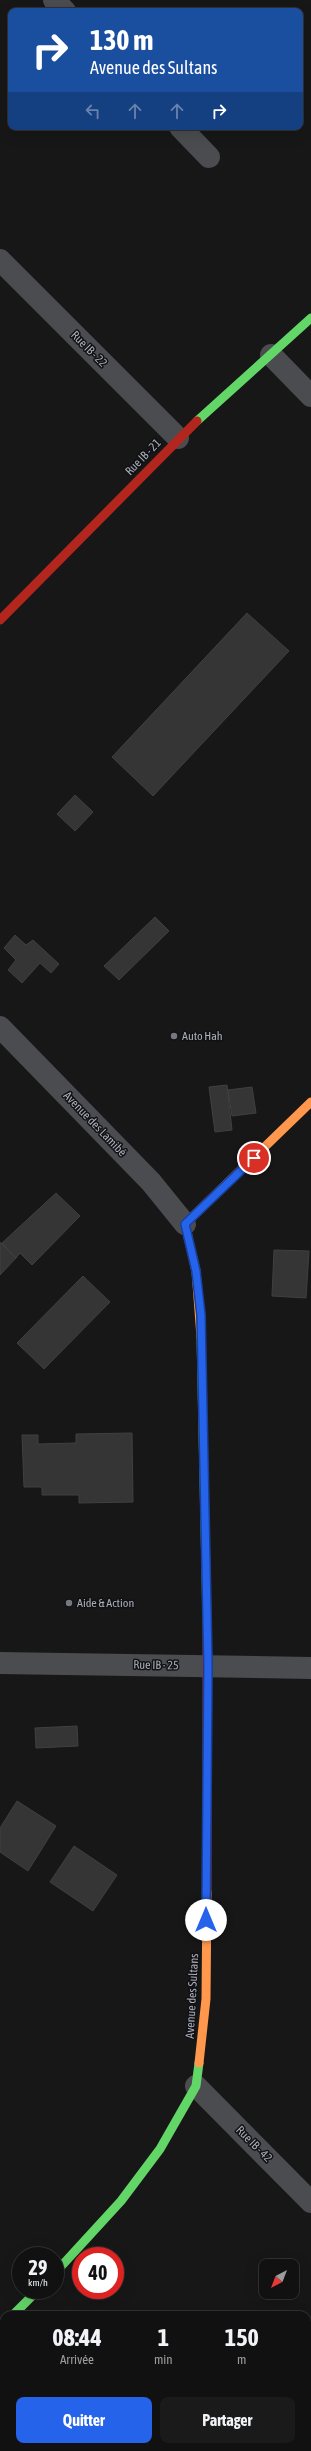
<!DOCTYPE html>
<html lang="fr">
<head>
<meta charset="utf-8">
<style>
	:root { --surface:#111; --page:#1a1a1a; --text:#f1f3f6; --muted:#9c9d9f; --line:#303131; --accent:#2563eb }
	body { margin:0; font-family:"Asap Condensed",sans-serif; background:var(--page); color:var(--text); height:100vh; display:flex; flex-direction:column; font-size:15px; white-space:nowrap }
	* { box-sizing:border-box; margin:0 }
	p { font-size:13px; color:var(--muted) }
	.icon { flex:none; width:22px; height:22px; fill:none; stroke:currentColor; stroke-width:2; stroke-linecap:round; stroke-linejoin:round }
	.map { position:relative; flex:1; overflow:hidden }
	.details { position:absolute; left:0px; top:2311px; width:311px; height:140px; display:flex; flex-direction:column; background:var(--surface); border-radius:12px 12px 0 0; box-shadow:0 4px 16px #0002,0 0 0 1px var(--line) }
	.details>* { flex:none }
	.banner { position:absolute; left:8px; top:8px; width:295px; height:122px; border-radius:8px; box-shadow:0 4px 16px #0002,0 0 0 1px var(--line); background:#1a4fa0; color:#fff; overflow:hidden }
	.needle { width:26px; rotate:222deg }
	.tools { position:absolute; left:259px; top:2259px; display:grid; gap:8px }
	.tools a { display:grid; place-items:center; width:40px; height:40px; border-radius:8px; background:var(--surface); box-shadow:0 4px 16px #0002,0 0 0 1px var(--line); font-size:20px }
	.speed { position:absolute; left:12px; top:2247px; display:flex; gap:8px; font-size:20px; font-weight:700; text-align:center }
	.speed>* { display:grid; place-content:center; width:52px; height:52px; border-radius:50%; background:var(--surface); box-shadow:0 4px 16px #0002,0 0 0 1px var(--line); line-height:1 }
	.speed small { font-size:10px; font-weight:400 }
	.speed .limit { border:6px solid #d22; background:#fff; color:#111 }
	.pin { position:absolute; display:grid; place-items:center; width:34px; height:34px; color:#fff; margin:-17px; border:2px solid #fff; border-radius:50%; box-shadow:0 1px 4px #0007 }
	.me { position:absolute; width:44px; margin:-22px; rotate:0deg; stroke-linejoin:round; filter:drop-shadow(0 0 3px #0008) }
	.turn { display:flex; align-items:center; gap:14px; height:84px; padding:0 16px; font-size:18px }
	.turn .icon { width:52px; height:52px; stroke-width:2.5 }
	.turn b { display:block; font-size:28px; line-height:34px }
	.lanes { display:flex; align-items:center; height:38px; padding:0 16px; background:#0003; justify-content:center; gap:20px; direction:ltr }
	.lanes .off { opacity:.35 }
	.eta { display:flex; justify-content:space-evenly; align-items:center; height:68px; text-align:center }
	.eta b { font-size:24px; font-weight:700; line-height:28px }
	.button { display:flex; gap:8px; margin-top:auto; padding:8px 16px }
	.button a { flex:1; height:46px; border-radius:8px; background:var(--accent); color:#fff; font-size:16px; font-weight:700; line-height:46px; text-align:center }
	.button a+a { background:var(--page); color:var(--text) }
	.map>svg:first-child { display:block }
	.building { fill:#353536; stroke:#3f4043 }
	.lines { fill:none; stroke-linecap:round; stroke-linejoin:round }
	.street { stroke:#4b4c50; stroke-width:22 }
	.fast { stroke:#63d668; stroke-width:9 }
	.slow { stroke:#ff974d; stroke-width:9 }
	.jam { stroke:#b3261e; stroke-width:9 }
	.route-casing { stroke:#184099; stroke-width:10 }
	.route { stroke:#2563eb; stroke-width:7 }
	.poi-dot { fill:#757880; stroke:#111113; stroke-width:1.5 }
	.labels { text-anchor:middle; stroke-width:3; stroke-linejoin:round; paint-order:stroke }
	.street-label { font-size:12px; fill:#a8adb8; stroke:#111113 }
	.poi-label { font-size:12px; fill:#a8adb8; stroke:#111113; text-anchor:start }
</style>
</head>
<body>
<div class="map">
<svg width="311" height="2451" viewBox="0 0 311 2451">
	<rect width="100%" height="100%" fill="#171717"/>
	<!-- building -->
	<path class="building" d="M247,613l42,38 -136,145 -41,-39z
		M75,795l18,17 -18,19 -18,-17z
		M155,917l14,14 -50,49 -15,-14z
		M15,935l11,10 7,-5 26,24 -8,9 -11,-10 -18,20 -14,-13 8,-10 -12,-12z
		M227,1085l5,45 -17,2 -6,-45z
		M252,1087l4,26 -24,3 -4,-26z
		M56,1193l24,23 -48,49 -12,-12 -4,5 -14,-15z
		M0,1242l16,16 -16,17z
		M274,1250l35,1 -3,47 -34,-2z
		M83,1276l27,26 -66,67 -27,-26z
		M132,1433l1,69 -54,1v-8h-37v-8h-18l-2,-52h16v9l38,-1v-9z
		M77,1726l1,20 -42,2 -1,-20z
		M17,1801l39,25 -28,45 -28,-19v-24z
		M74,1846l43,29 -24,36 -43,-29z"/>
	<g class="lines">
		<!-- street -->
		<path class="street" d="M54,0l11,11
			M180,127l29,30
			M0,260l178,178
			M271,355l40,41
			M0,1027l151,155 34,42
			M0,1663l311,5
			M196,2086l115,116"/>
		<!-- fast -->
		<path class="fast" d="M197,421l114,-103
			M201,1337l6,285
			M55,2273l66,-72 39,-52 36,-63 3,-23
			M13,2315l25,-25"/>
		<!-- slow -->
		<path class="slow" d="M201,1337l-5,-66 -11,-47 126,-122
			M199,2063l7,-64 1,-107"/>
		<!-- jam -->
		<path class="jam" d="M0,620l197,-199
			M207,1892v-270"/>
	</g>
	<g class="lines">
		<defs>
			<path id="route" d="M206,1920l2,-254 -7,-351 -5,-44 -11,-47 69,-66"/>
		</defs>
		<!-- route casing -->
		<use href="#route" class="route-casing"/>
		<!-- route -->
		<use href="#route" class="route"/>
	</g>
	<!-- markers -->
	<g class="poi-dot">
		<circle cx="174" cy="1036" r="4"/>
		<circle cx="69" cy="1603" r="4"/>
	</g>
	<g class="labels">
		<!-- street labels -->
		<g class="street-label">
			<text transform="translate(89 349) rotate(45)" y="4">Rue IB - 22</text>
			<text transform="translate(143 457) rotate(-46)" y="4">Rue IB - 21</text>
			<text transform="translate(95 1124) rotate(46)" y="4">Avenue des Lamibé</text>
			<text transform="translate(156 1665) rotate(1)" y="4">Rue IB - 25</text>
			<text transform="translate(192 1996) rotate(-87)" y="4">Avenue des Sultans</text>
			<text transform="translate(254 2144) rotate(45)" y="4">Rue IB - 42</text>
		</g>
		<!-- poi labels -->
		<g class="poi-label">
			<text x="182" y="1040">Auto Hah</text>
			<text x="77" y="1607">Aide &amp; Action</text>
		</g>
	</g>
</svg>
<div class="tools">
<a><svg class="needle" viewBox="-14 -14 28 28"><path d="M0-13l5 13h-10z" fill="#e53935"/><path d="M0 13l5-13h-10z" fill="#9c9d9f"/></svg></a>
</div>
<div class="speed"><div>29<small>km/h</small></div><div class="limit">40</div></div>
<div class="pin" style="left:254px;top:1158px;background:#d93025"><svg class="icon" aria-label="arrive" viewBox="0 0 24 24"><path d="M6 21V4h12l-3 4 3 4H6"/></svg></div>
<svg class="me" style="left:206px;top:1920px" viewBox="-20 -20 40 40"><circle r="19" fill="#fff"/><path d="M0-13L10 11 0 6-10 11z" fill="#2563eb"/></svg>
<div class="banner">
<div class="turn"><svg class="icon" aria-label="right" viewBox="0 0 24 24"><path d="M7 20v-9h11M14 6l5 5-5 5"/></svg><div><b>130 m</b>Avenue des Sultans</div></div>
<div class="lanes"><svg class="icon off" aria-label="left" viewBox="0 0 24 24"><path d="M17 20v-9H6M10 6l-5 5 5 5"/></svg><svg class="icon off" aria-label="ahead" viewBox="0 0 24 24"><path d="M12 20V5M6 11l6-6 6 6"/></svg><svg class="icon off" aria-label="ahead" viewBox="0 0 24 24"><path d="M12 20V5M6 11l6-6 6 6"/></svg><svg class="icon" aria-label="right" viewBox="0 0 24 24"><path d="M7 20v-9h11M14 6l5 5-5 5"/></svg></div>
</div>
<section class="details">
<div class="eta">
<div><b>08:44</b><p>Arrivée</p></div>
<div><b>1</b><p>min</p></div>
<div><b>150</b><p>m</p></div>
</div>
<div class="button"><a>Quitter</a><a>Partager</a></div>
</section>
</div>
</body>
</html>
